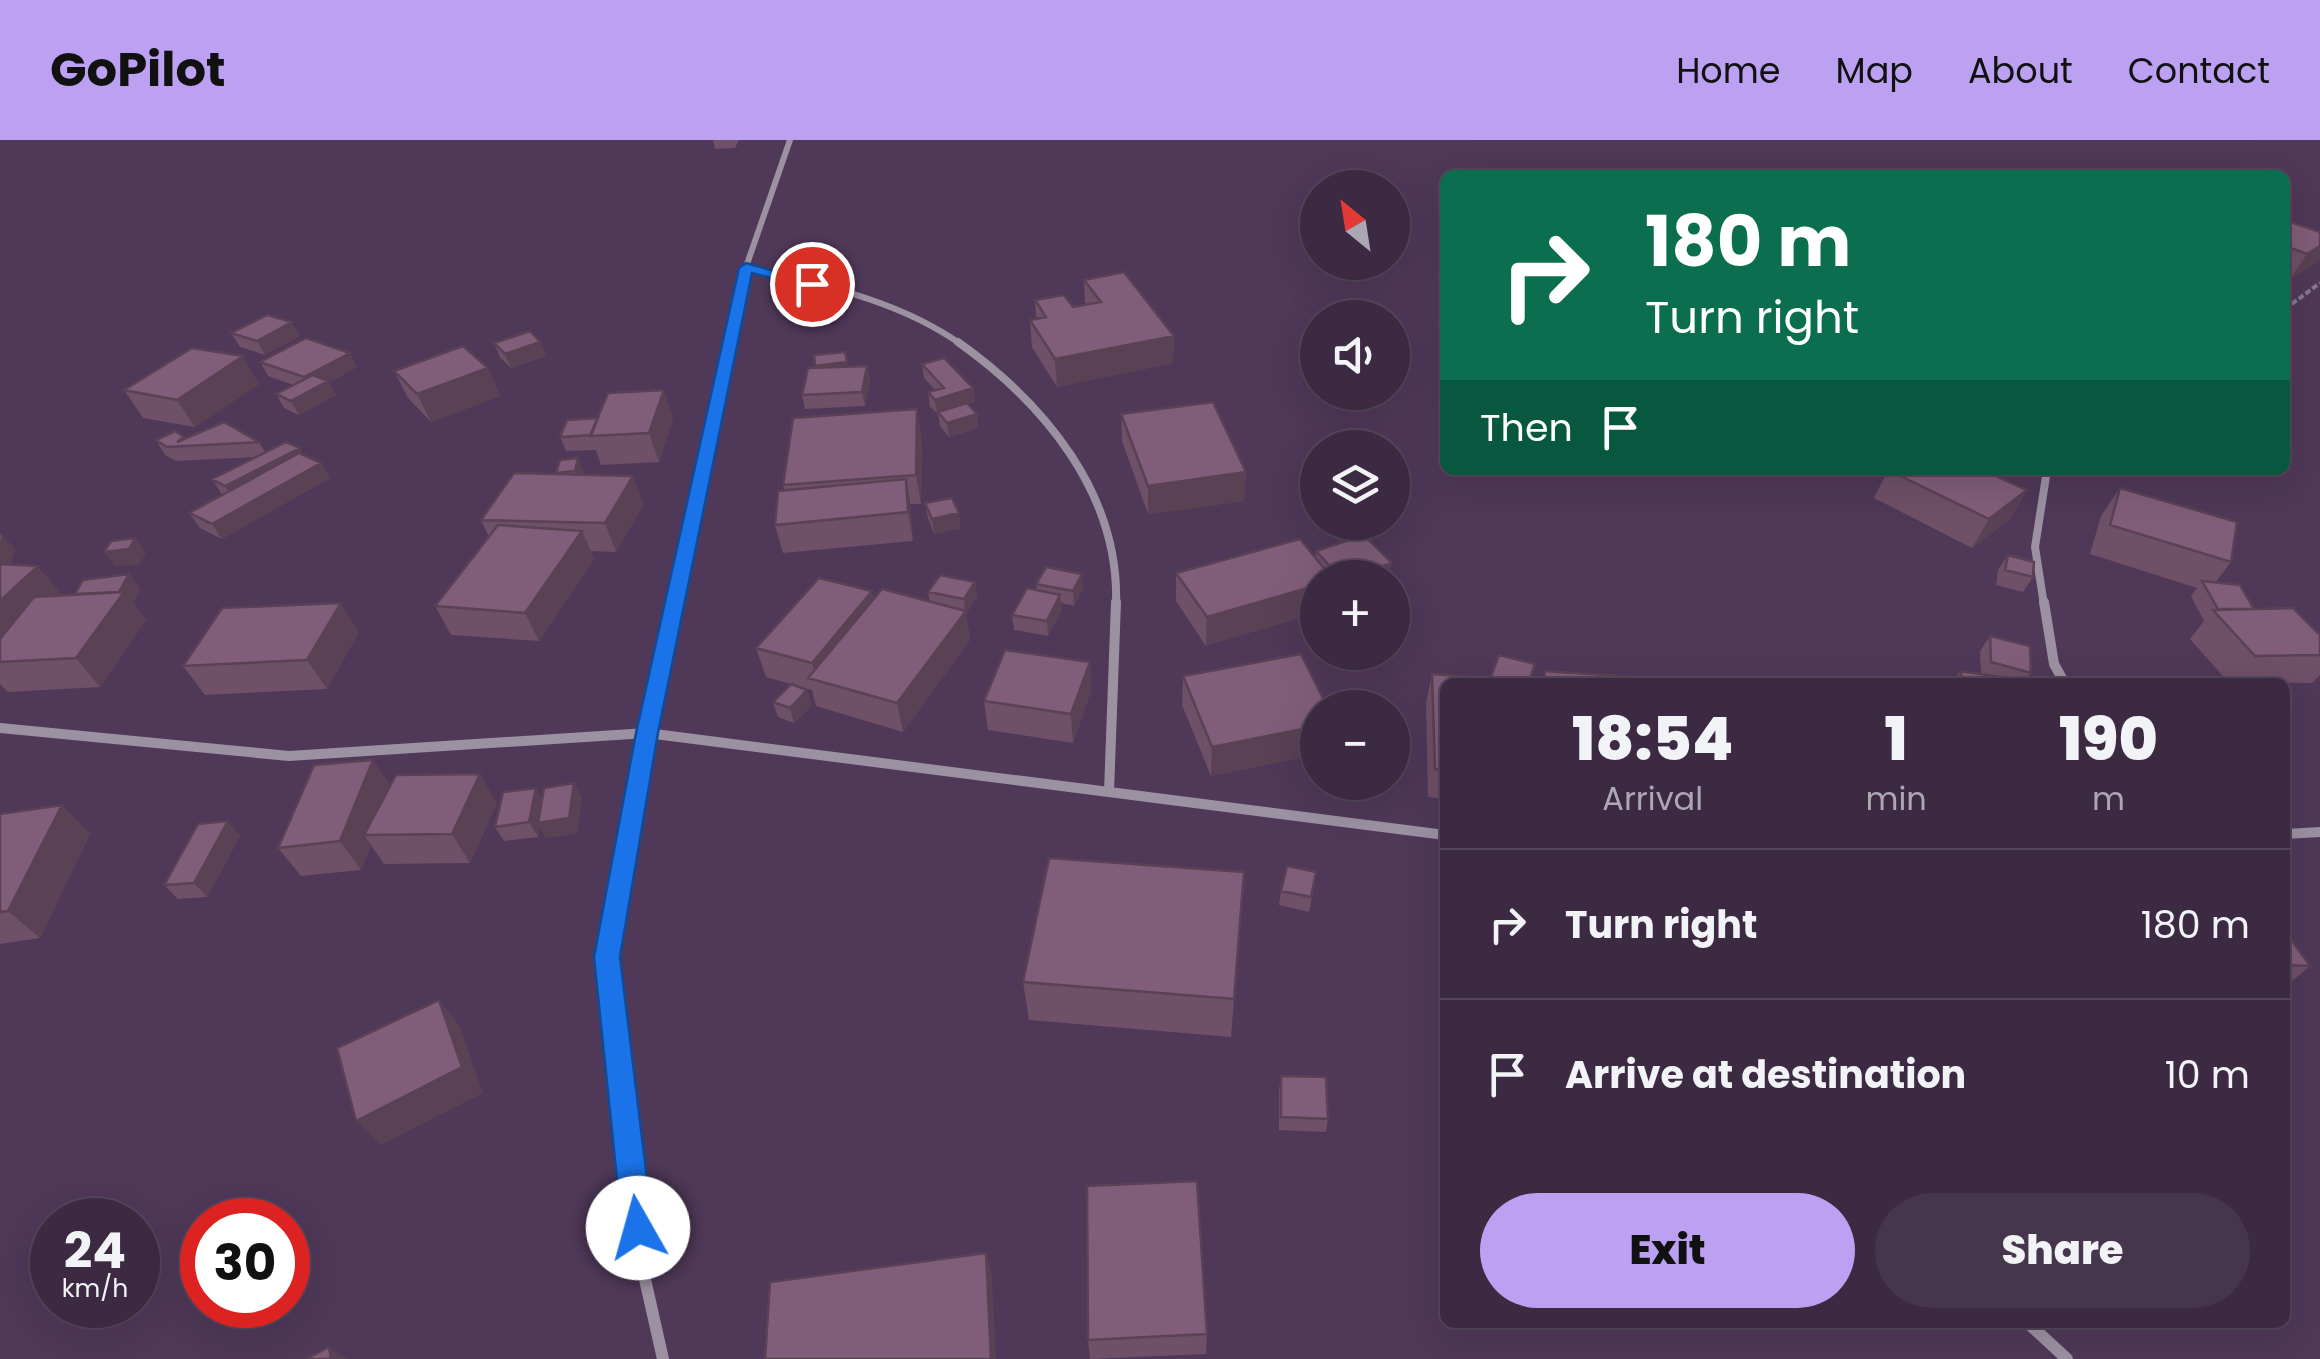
<!DOCTYPE html>
<html lang="en">
<head>
<meta charset="utf-8">
<style>
	:root { --surface:#3b2a42; --page:#46364d; --text:#f1f3f6; --muted:#aca7b2; --line:#54465b; --accent:#bca0f2 }
	body { margin:0; font-family:Poppins,sans-serif; background:var(--page); color:var(--text); height:100vh; display:flex; flex-direction:column; font-size:38px; white-space:nowrap }
	* { box-sizing:border-box; margin:0 }
	p { font-size:32px; color:var(--muted) }
	.icon { flex:none; width:55px; height:55px; fill:none; stroke:currentColor; stroke-width:2; stroke-linecap:round; stroke-linejoin:round }
	.map { position:relative; flex:1; overflow:hidden }
	.sheet { position:absolute; left:1440px; top:538px; width:850px; height:650px; display:flex; flex-direction:column; background:var(--surface); border-radius:15px; box-shadow:0 10px 40px #0002,0 0 0 2px var(--line) }
	.sheet>* { flex:none }
	.hud { position:absolute; left:1440px; top:30px; width:850px; height:305px; border-radius:15px; box-shadow:0 10px 40px #0002,0 0 0 2px var(--line); background:#0b6e4f; color:#fff; overflow:hidden }
	.needle { width:65px; rotate:330deg }
	.tools { position:absolute; left:1300px; top:30px; display:grid; gap:20px }
	.tools a { display:grid; place-items:center; width:110px; height:110px; border-radius:50%; background:var(--surface); box-shadow:0 10px 40px #0002,0 0 0 2px var(--line); font-size:50px }
	.speed { position:absolute; left:30px; top:1058px; display:flex; gap:20px; font-size:50px; font-weight:700; text-align:center }
	.speed>* { display:grid; place-content:center; width:130px; height:130px; border-radius:50%; background:var(--surface); box-shadow:0 10px 40px #0002,0 0 0 2px var(--line); line-height:1 }
	.speed small { font-size:25px; font-weight:400 }
	.speed .limit { border:15px solid #d22; background:#fff; color:#111 }
	.pin { position:absolute; display:grid; place-items:center; width:85px; height:85px; color:#fff; margin:-42px; border:5px solid #fff; border-radius:50%; box-shadow:0 2px 10px #0007 }
	.me { position:absolute; width:110px; margin:-55px; rotate:353deg; stroke-linejoin:round; filter:drop-shadow(0 0 8px #0008) }
	.turn { display:flex; align-items:center; gap:35px; height:210px; padding:0 40px; font-size:45px }
	.turn .icon { width:130px; height:130px; stroke-width:2.5 }
	.turn b { display:block; font-size:70px; line-height:85px }
	.then { display:flex; align-items:center; height:95px; padding:0 40px; background:#0003; gap:20px; font-size:38px }
	.eta { display:flex; justify-content:space-evenly; align-items:center; height:170px; text-align:center }
	.eta b { font-size:60px; font-weight:800; line-height:70px }
	.action { display:flex; gap:20px; margin-top:auto; padding:20px 40px }
	.action a { flex:1; height:115px; border-radius:60px; background:var(--accent); color:#111; font-size:40px; font-weight:800; line-height:115px; text-align:center }
	.action a+a { background:var(--page); color:var(--text) }
	ul { padding:0; list-style:none }
	li { display:flex; align-items:center; gap:30px; height:150px; padding:0 40px; border-top:2px solid var(--line) }
	li div { flex:1 }
	li b { display:block; font-size:38px }
	li em { font-style:normal }
	header { display:flex; align-items:center; gap:60px; box-sizing:border-box; height:140px; padding:0 50px; background:var(--accent); color:#111 }
	header strong { font-size:48px }
	nav { display:flex; gap:55px; margin-inline-start:auto; font-size:35px }
	.map>svg:first-child { display:block }
	.lines { fill:none; stroke-linecap:round; stroke-linejoin:round }
	.path { stroke:#887590; stroke-width:4; stroke-dasharray:6 2.5; stroke-linecap:butt }
	.minor-far3 { stroke:#9c91a1; stroke-width:6 }
	.minor-far2 { stroke:#9c91a1; stroke-width:8 }
	.minor-far1 { stroke:#9c91a1; stroke-width:10 }
	.minor { stroke:#9c91a1; stroke-width:12 }
	.wall { fill:#6e5067 }
	.shaded-wall { fill:#5a4154 }
	.building { fill:#805d78; stroke:#5a4154; stroke-width:2.5 }
	.route { fill:#1a73e8; stroke:#114b97; stroke-width:2.5 }
</style>
</head>
<body>
<header>
<strong>GoPilot</strong>
<nav><a>Home</a><a>Map</a><a>About</a><a>Contact</a></nav>
</header>
<div class="map">
<svg width="2320" height="1219" viewBox="0 0 2320 1219">
	<rect width="100%" height="100%" fill="#4f3858"/>
	<g class="lines">
		<!-- path -->
		<path class="path" d="M2285,169l35,-26"/>
		<!-- minor-far3 -->
		<path class="minor-far3" d="M746,127c75,18 151,32 216,78
			M729,205l17,-78 44,-127"/>
		<!-- minor-far2 -->
		<path class="minor-far2" d="M958,202c86,61 162,152 158,263
			M674,465l56,-263
			M2044,465l-9,-58 12,-77"/>
		<!-- minor-far1 -->
		<path class="minor-far1" d="M2044,462l10,62 10,18
			M0,588l289,28 358,-23 798,102
			M1109,652l7,-190
			M2285,694l35,-2
			M611,797l64,-335"/>
		<!-- minor -->
		<path class="minor" d="M611,794l-4,23 35,309 21,93
			M2027,1182l40,37"/>
	</g>
	<!-- wall -->
	<path class="wall" d="M713,0h26l-4,8 -20,1z
		M2285,80l35,12v26l-3,4 -28,18 -4,-2z
		M1084,140l90,56 -1,27 -116,24 -25,-40 -2,-27 6,-1 -1,-19 38,7 12,-2z
		M231,193l69,3 -35,19 -25,-8z
		M540,202l6,14 -35,12 -11,-11 -6,-14z
		M260,222l97,5 -28,15 7,13 -37,20 -15,-7 -8,-14 17,-9 -25,-9z
		M922,224l51,24 2,14 -7,2 9,10 1,14 -29,9 -9,-11 -2,-12 -8,-7 -2,-15 7,-2 -11,-12z
		M848,226h19l3,14 -5,26 -60,3 -3,-14z
		M488,228l12,28 -69,26 -23,-24 -14,-27z
		M259,244l-64,43 -52,-9 -19,-28z
		M1121,274l125,58 -2,29 -96,13 -26,-73z
		M673,278l-14,44 -58,3 -5,-15 -30,1 -6,-14z
		M184,297l1,1 74,4 6,10 39,3 17,8 9,15 -108,61 -22,-11 -11,-15 33,-18 -10,-16 43,-22 -79,4 -11,-6 -9,-15z
		M922,297l-1,67h-11l3,37 -130,12 -8,-28 10,-34 -2,-6z
		M560,320l24,13v2l60,29 -28,48 -25,-1 3,8 -55,82 -88,-6 -16,-29 54,-69 -8,-17 76,-46z
		M1888,330l139,20 -17,29 -38,29 -98,-50z
		M2120,348l111,74 -16,21 39,26 66,26v40l-8,8 -84,-1 -38,-43 14,-18 -13,-25 6,-8 -107,-34 11,-38z
		M925,363l36,25 -27,6 -6,-16z
		M0,394l15,15 -5,16 52,30 13,-1 54,-20 11,15 -7,14 13,17 -46,67 -92,5 -8,-8z
		M1316,411l73,27h-71l-112,68 -30,-45v-28l140,-15z
		M2008,415l25,22 -10,15 -27,-7 2,-15z
		M975,442l2,15 -11,17 4,26 -67,92 -87,-26 -4,-16 -46,-13 -10,-29 118,-49 56,3 -2,-10z
		M1036,444l47,5 -9,17 -13,-3 1,7 -14,26 -34,-6 -2,-15 25,-25z
		M359,492l-32,57 -122,6 -22,-29z
		M1990,496l41,37 -7,8 9,1h-80l7,-11 21,4 -1,-24z
		M1090,522l1,29 -18,52 -85,-13 -4,-29z
		M1432,534l97,8h-84v117l-17,-2 -2,-94z
		M1183,536l135,32v46l-107,22 -29,-71z
		M773,562l39,3 -18,18 -16,-6z
		M373,620l17,26 107,17 -27,60 -86,1 -13,-19 -10,25 -60,6 -23,-28z
		M574,643l8,15 -5,35 -31,5 -6,-11 -2,10 -34,4 -9,-14 47,-28z
		M62,665l28,29 -50,104 -40,6v-130z
		M240,696l-33,61 -29,2 -14,-14z
		M1244,732l-13,165 -202,-17 -6,-38z
		M1314,747l-5,25 -30,-7 2,-14z
		M2285,791l25,35 -25,21z
		M1281,936l47,43 -2,13 -47,-2v-40z
		M1207,1194l-1,20 -116,5 -2,-19z"/>
	<!-- shaded-wall -->
	<path class="shaded-wall" d="M2320,106v12l-3,4 -28,18 18,-26z
		M292,182l8,14 -35,19 -8,-14z
		M1174,196l-1,27 -116,24 -2,-28z
		M540,202l6,14 -35,12 -6,-14z
		M845,212l3,14 -30,14 -3,-14z
		M350,213l7,14 -28,15 7,13 -37,20 -8,-14 20,-11 -7,-13z
		M243,216l16,28 -64,43 -18,-27z
		M867,226l3,14 -5,26 -3,-14z
		M488,228l12,28 -69,26 -14,-28z
		M973,248l2,14 -38,12 -2,-14z
		M664,250l9,28 -14,44 -10,-29z
		M917,269l5,28 -1,67 -5,-29z
		M977,274l1,14 -29,9 -2,-14z
		M300,308l8,14 -73,39 -10,-15z
		M578,318l6,15 -4,13 -5,-15z
		M321,323l9,15 -108,61 -10,-15z
		M1246,332l-2,29 -96,13v-28z
		M633,336l11,28 -28,48 -11,-29z
		M906,339l5,29 2,33 -5,-29z
		M2027,350l-17,29 -38,29 17,-29z
		M959,373l2,15 -27,6 -2,-15z
		M582,391l12,28 -55,82 -14,-28z
		M2,394l13,15 -7,23 -8,2v-32z
		M135,398l11,15 -6,11 -25,3 -11,-15z
		M1392,423l-3,15h-41z
		M38,426l24,29 -62,59v-53z
		M129,434l11,15 -7,14 13,17 -46,67 -24,-29z
		M1082,434l1,15 -9,17 -1,-15z
		M975,442l2,15 -11,17 4,26 -67,92 -6,-29 68,-91 -1,-13z
		M1318,445v28l-112,33 1,-29z
		M872,451l6,29 -61,60 -5,-17z
		M1060,455l2,15 -14,26 -1,-15z
		M341,463l18,29 -32,57 -20,-29z
		M1090,522l1,29 -18,52 -2,-29z
		M807,550l5,15 -18,18 -4,-15z
		M1318,586v28l-107,22 1,-29z
		M373,620l19,29 -28,46 7,10 -10,25 -21,-29z
		M480,634l17,29 -27,60 -18,-29z
		M574,643l8,15 -5,35 -31,5 -6,-11 -2,10 -9,-15 7,-34 8,15z
		M62,665l28,29 -50,104 -32,-27z
		M228,681l12,15 -33,61 -13,-14z
		M439,860l21,26 23,67 -102,52 -25,-24z
		M986,1113l6,22 4,84h-5z
		M329,1207l18,12h-16z"/>
	<!-- building -->
	<path class="building" d="M2285,80l35,12v14l-13,8 -22,-8z
		M1124,132l50,64 -119,23 -25,-39 16,-3 -11,-17 29,-5 9,12 28,-5 -17,-22z
		M267,175l25,7 -35,19 -26,-8z
		M530,191l10,11 -35,12 -11,-11z
		M306,198l44,15 -46,24 -44,-15z
		M463,206l25,22 -71,26 -23,-23z
		M192,208l51,8 -66,44 -53,-10z
		M845,212l2,10 -32,4 -1,-11z
		M944,218l29,30 -38,12 -7,-8 16,-4 -22,-24z
		M867,226l-5,26 -60,3 6,-27z
		M313,235l15,6 -37,20 -15,-7z
		M664,250l-15,43 -59,3 18,-43z
		M1213,262l33,70 -98,14 -27,-72z
		M967,263l10,11 -30,9 -9,-11z
		M917,269l-1,66 -133,10 10,-67z
		M598,278l-7,17 -31,2 7,-17z
		M224,282l35,20 -92,5 -11,-7 19,-9 9,6 -7,5z
		M286,302l14,6 -75,38 -13,-7z
		M299,313l22,10 -109,61 -23,-11z
		M578,318l-3,13 -19,2 4,-13z
		M1888,330h95l44,20 -38,29z
		M514,333l119,3 -28,47 -124,-3z
		M906,339l2,33 -133,13 3,-34z
		M2120,348l117,34 -6,40 -121,-37z
		M952,358l7,15 -27,6 -7,-16z
		M498,385l84,6 -57,82 -90,-7z
		M1364,395l28,28 -44,15h-7l-25,-27z
		M135,398l-6,11 -25,3 7,-11z
		M1300,399l32,39h-14v7l-111,32 -31,-44z
		M2008,415l26,7 -1,15 -28,-7z
		M0,424l38,2 -38,35z
		M1046,427l36,7 -9,17 -37,-7z
		M129,434l-10,18 -44,2 8,-14z
		M940,435l35,7 -11,17 -36,-7z
		M819,438l53,13 -60,72 -56,-15z
		M2202,441l38,4 14,24h-36z
		M1027,448l33,7 -13,26 -35,-6z
		M882,449l84,22 -69,92 -89,-25z
		M124,452l-48,66 -76,4v-23l34,-42z
		M341,463l-34,57 -124,6 39,-58z
		M2293,468l27,27v20l-65,1 -42,-46z
		M1990,496l40,10 1,27 -40,-11z
		M1005,510l85,12 -19,52 -87,-13z
		M1301,514l27,54h-10v18l-106,21 -29,-71z
		M1499,515l36,9 -6,18 -39,-3z
		M1544,531l139,9 1,2h-138z
		M1960,531l73,11h-70z
		M1432,534l107,8h-94v88l-10,-1z
		M791,544l16,6 -17,18 -17,-6z
		M373,620l-33,81 -62,7 36,-83z
		M480,634l-28,60 -88,1 32,-60z
		M574,643l-5,35 -31,5 6,-35z
		M536,648l-7,34 -34,5 8,-35z
		M62,665l-54,106 -8,1v-98z
		M228,681l-34,62 -30,2 34,-61z
		M1049,718l195,14 -10,127 -211,-17z
		M1287,726l29,6 -5,25 -30,-6z
		M2285,791l25,35 -25,-1z
		M439,860l23,67 -106,54 -19,-73z
		M1281,936l45,1 2,42 -47,-2z
		M1197,1041l10,153 -119,6 -1,-154z
		M986,1113l5,106h-226l5,-77z
		M329,1207l2,12h-25z"/>
	<!-- route -->
	<path class="route" d="M746,123l73,21 -7,4 -60,-15 -94,460 -38,224 33,271 -5,11 -10,4 -11,-4 -5,-11 -28,-271 42,-224 103,-465z"/>
</svg>
<div class="tools">
<a><svg class="needle" viewBox="-14 -14 28 28"><path d="M0-13l5 13h-10z" fill="#e53935"/><path d="M0 13l5-13h-10z" fill="#aca7b2"/></svg></a>
<a><svg class="icon" aria-label="sound" viewBox="0 0 24 24"><path d="M4 9h4l5-4v14l-5-4H4zM17 9q2 3 0 6"/></svg></a>
<a><svg class="icon" aria-label="layers" viewBox="0 0 24 24"><path d="M12 4l9 5-9 5-9-5zM3 14l9 5 9-5"/></svg></a>
<a>+</a>
<a>−</a>
</div>
<div class="speed"><div>24<small>km/h</small></div><div class="limit">30</div></div>
<div class="pin" style="left:812px;top:144px;background:#d93025"><svg class="icon" aria-label="arrive" viewBox="0 0 24 24"><path d="M6 21V4h12l-3 4 3 4H6"/></svg></div>
<svg class="me" style="left:638px;top:1088px" viewBox="-20 -20 40 40"><circle r="19" fill="#fff"/><path d="M0-13L10 11 0 6-10 11z" fill="#1a73e8"/></svg>
<div class="hud">
<div class="turn"><svg class="icon" aria-label="right" viewBox="0 0 24 24"><path d="M7 20v-9h11M14 6l5 5-5 5"/></svg><div><b>180 m</b>Turn right</div></div>
<div class="then">Then<svg class="icon" aria-label="arrive" viewBox="0 0 24 24"><path d="M6 21V4h12l-3 4 3 4H6"/></svg></div>
</div>
<section class="sheet">
<div class="eta">
<div><b>18:54</b><p>Arrival</p></div>
<div><b>1</b><p>min</p></div>
<div><b>190</b><p>m</p></div>
</div>
<ul>
<li><svg class="icon" aria-label="right" viewBox="0 0 24 24"><path d="M7 20v-9h11M14 6l5 5-5 5"/></svg><div><b>Turn right</b></div><em>180 m</em></li>
<li><svg class="icon" aria-label="arrive" viewBox="0 0 24 24"><path d="M6 21V4h12l-3 4 3 4H6"/></svg><div><b>Arrive at destination</b></div><em>10 m</em></li>
</ul>
<div class="action"><a>Exit</a><a>Share</a></div>
</section>
</div>
</body>
</html>
